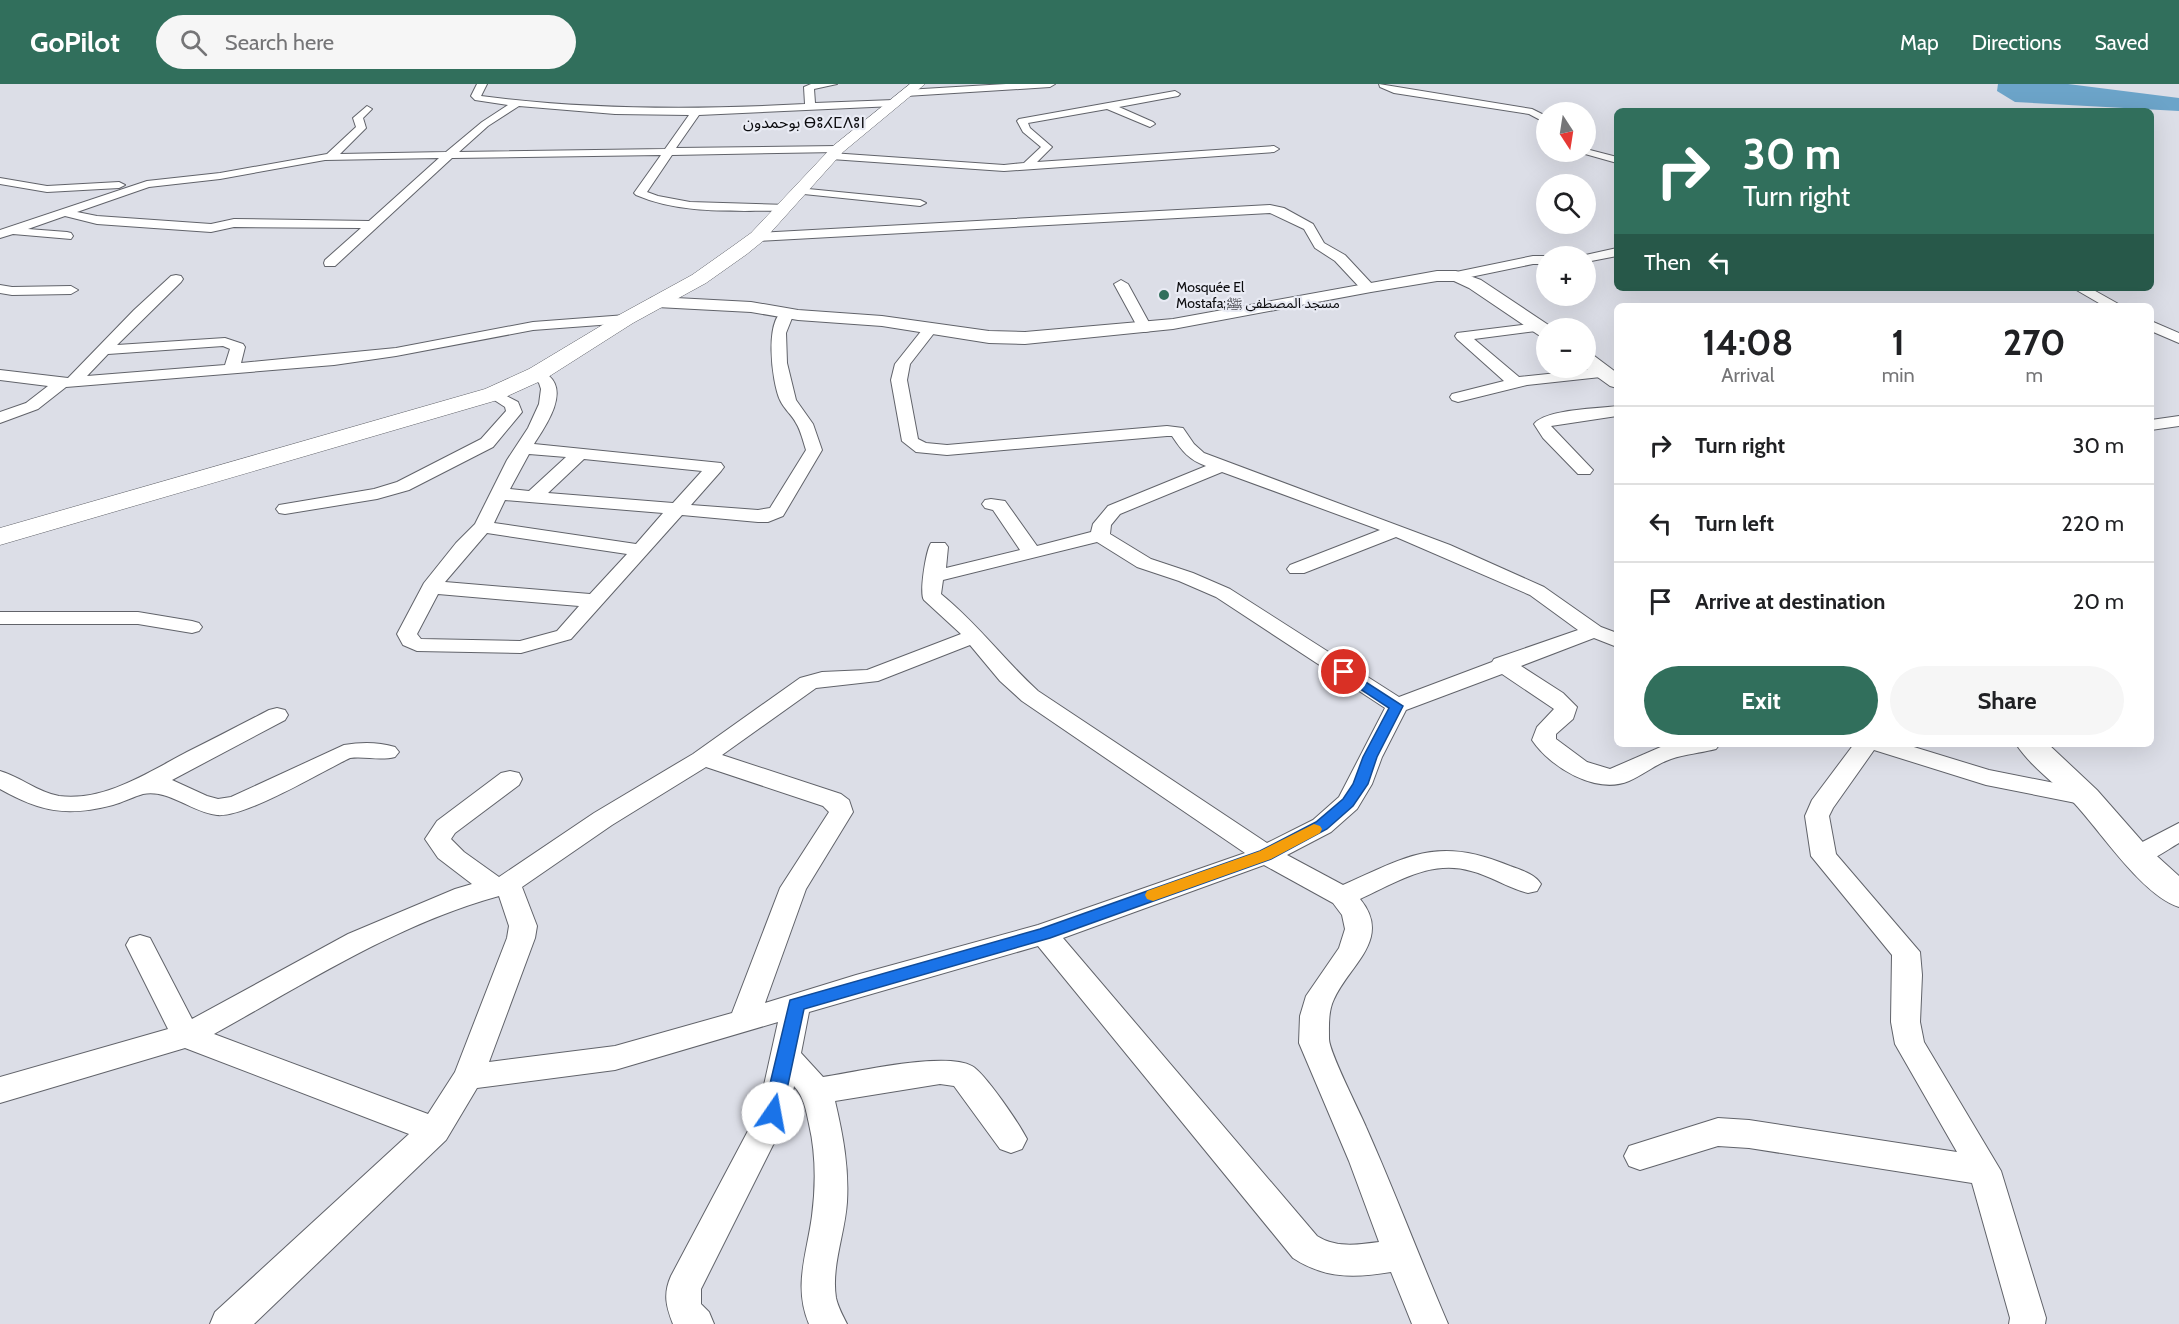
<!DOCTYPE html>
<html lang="en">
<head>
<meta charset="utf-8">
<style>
	:root { --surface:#fff; --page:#f6f6f6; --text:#202124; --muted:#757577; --line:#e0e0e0; --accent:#316f5c }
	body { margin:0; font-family:Cabin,"Noto Sans Arabic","Noto Sans Tifinagh",sans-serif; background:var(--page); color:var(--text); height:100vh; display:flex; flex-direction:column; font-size:22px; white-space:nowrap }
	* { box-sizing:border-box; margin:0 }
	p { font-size:20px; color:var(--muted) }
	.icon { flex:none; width:33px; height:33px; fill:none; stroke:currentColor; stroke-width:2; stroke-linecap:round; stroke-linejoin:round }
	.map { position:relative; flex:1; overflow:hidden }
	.details { position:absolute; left:1614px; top:219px; width:540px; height:444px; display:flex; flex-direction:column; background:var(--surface); border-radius:9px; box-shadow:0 6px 24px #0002 }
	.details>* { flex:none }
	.hud { position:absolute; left:1614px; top:24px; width:540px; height:183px; border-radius:9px; box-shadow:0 6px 24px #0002; background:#316f5c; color:#fff; overflow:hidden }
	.needle { width:39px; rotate:168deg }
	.fabs { position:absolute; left:1536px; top:18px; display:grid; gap:12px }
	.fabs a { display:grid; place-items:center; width:60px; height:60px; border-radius:50%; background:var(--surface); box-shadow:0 6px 24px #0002; font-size:30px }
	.pin { position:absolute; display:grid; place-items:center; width:51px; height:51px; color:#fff; margin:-26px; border:3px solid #fff; border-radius:50%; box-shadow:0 2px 6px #0007 }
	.me { position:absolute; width:66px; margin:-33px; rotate:12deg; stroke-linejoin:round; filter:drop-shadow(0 0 4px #0008) }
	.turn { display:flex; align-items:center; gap:21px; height:126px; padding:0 30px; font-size:27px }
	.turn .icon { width:78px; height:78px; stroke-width:2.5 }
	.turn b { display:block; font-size:42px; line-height:51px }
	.then { display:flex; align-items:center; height:57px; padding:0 30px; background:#0003; gap:12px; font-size:22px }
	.eta { display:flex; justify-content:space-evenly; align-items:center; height:102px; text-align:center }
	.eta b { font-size:36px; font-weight:700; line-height:42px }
	.button { display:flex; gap:12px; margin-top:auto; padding:12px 30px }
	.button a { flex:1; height:69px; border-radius:36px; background:var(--accent); color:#fff; font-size:24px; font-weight:700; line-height:69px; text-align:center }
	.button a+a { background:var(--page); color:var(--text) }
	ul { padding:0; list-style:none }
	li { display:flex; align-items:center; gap:18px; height:78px; padding:0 30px; border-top:2px solid var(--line) }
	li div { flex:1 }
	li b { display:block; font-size:22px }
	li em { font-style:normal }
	header { display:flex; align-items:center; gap:36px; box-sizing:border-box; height:84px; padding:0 30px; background:var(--accent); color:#fff }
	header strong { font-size:28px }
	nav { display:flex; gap:33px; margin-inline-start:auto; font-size:21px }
	.search { width:420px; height:54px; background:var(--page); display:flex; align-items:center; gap:15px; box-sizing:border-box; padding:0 21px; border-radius:33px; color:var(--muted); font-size:22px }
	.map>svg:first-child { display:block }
	.water { fill:#6ca4c9 }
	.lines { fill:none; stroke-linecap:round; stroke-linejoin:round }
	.minor-casing { stroke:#61636a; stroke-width:2 }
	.tertiary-casing { stroke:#61636a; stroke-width:2 }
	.secondary-casing { stroke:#61636a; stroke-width:1 }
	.minor { fill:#fff; fill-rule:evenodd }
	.tertiary { fill:#fff; fill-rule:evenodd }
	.secondary { fill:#fff; fill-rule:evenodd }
	.route { fill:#1a73e8; stroke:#114b97; stroke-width:1.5 }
	.slow { fill:#f59e0b }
	.poi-dot { fill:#316f5c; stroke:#e9ebf4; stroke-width:2 }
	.labels { text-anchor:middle; stroke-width:4.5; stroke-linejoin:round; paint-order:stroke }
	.far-poi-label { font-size:14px; fill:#0c0c0f; stroke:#e9ebf4; text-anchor:start }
	.far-quarter-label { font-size:16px; fill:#0c0c0f; stroke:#e9ebf4 }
</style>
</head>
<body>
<header>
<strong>GoPilot</strong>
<div class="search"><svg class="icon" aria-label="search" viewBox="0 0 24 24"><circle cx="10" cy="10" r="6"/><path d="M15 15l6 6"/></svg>Search here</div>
<nav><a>Map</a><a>Directions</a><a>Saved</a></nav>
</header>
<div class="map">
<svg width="2179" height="1240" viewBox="0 0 2179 1240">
	<rect width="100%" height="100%" fill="#dcdee7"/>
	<!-- water -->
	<path class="water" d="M1998,0h70l111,14v13l-164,-9 -18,-11z"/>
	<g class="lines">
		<defs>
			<path id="minor" d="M477,0h10l-6,12c108,14 215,14 324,8l-1,-17 7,-3h26l-23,5 1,14 79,-3 5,3 -5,3 -195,9 -23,33 162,-2 5,3 -5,3 -166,3 -25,37 11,4 32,6 98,3 2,2 -6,4c-49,-1 -101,4 -148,-16l-2,-2 27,-38 -209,3 -117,108h-10l-1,-3 1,-3 36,-32 -127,-1 -23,5 -114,-8 -32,-8 -37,13 39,3 4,1 2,3 -2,3 -58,-5 -13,4v-8l147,-49 73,-8 107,-19 29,-27 -3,-9 14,-12 5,3 -9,9 3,10 -26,26 106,-2 36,-30 26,-17 -33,-5 -4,-4zM519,22l96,8 74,1 -24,34 -206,3 29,-26zM439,74l-70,63 -135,-2 -23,5 -114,-8 -20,-4 72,-25 71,-8 105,-19z
				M1006,0h49l-5,3 -144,9 -5,-3 5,-3z
				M1379,0l153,25 14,7v7l-17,-9 -135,-21 -14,-6z
				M1175,7l5,3 -2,2 -59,11 34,15 2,2 -5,3 -43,-18 -79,14 2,5 22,19 -15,15 237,-16 5,3 -5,3 -270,19 -173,-12 -5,-3 5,-3 173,12 20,-2 17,-16 -18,-15 -6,-11 2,-2z
				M1586,65l31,8v6l-39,-11h8z
				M0,94l47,8 72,-4 6,3 -6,3 -72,4 -47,-8z
				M798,104l122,12 6,3 -6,3 -126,-13 -2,-2z
				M1270,121l14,3 29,16 11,19 21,12 28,30 2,3 -2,3h-10l-28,-30 -20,-13 -11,-19 -34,-16 -513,28 -6,-4 6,-4z
				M1617,164v8l-31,6v-6h-5z
				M1533,172h14l-1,8h-13l-77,16 -7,-4 7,-4z
				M176,191l5,1 2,3 -2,3 -64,63 108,-7 18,6 2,3 -4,16 155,-15 137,-26 93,-7 7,4 -7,4 -93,7 -137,26 -62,9 -268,22 -28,22 -38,14v-11l26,-9 22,-17 -48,-6v-10l68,8 66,-68 37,-34zM223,262l7,3 -5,16 -138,11 21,-22z
				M1121,196l7,4 24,44 -2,3 -5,1 -7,-4 -24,-44z
				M0,201l12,2 59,-1 7,4 -7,4 -59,1 -12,-2z
				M2073,204h17l32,18h-18z
				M787,225l7,4 -8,20 1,30 9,37 17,24 9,26 -39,66 -15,6h-10l-76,-7 -111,124 -50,14 -104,-2 -14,-6 -6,-11 27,-51 32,-40 19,-19 32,-64 21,-32 11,-24 2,-15 -2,-6 -10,-9 3,-3c7,-2 11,0 17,5 20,17 -4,51 -15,68l187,19 3,4 -3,4 -30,34 67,5 12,-2 36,-58c-3,-9 -5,-19 -10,-27 -4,-8 -12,-14 -16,-23 -8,-17 -17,-85 7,-91zM529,370l37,3 -37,34 -19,-2zM584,375l118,12 -29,32 -125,-10zM505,416l158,13 -27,31 -142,-21zM487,449l140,21 -37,40 -145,-12zM438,510l141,12 -22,25 -37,10 -99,-2 -4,-5z
				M2151,237l28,12v10l-28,-12z
				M1539,239l7,4 -2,3 -70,9 45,38 86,-9 8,5 -3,3 -83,9 -69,17 -6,-2 -2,-3 2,-3 52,-13 -47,-42 -2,-3 2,-3z
				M931,240l7,4 -28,36 -3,16 11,59 8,4 21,2 220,-19 16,2 11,16 10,9 246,92 94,42 57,40 16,6v14l-23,-9 -73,28 42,27 14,14 -4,12 -17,15v5l31,23 23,7 53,-23 57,-2 -4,5c-15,4 -31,5 -45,10 -15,5 -28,16 -42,22 -33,14 -79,-14 -97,-41l5,-13 17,-18 -52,-35 -96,36 -24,47 -10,27 -15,25 -26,23 -44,23 56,30c66,-30 96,-49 167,-19 11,4 25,8 31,18l-4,7 -9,2c-20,-5 -37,-17 -57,-22 -40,-12 -76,12 -111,28 33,40 -11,66 -26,100 -6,12 -5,27 -5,40 0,13 30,71 37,88 29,65 54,132 82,197h-36l-21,-52c-36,6 -66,7 -98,-14l-255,-312 -229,66 -8,41 22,24c33,-5 122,-26 149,-11 13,7 48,59 55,73l-5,10 -11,4 -11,-4 -46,-63 -14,-2 -105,17c8,34 14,66 12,101 -2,32 -16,64 -11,96 2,9 7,18 11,26h-38c-16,-38 -2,-70 3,-108 4,-31 4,-62 -3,-92 -3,-14 -5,-27 -15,-38l-5,27 -88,176v15l8,8 5,12h-41c-7,-18 -10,-30 -2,-48l87,-164 20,-90 -163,48 -138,18 -31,52 -192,184h-44l5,-12 194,-178 -224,-86 -185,55v-26l168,-48 -42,-84 4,-7 10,-3 10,3 42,81 156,-85 107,-45 17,-5 -34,-26 -13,-19 12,-18 64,-48 9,-2 9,2 3,6 -3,6 -64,48 -4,6 13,13 35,25 95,-64 99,-59 107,-76 22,-6 45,-2 94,-36 -37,-34c-5,-6 2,-50 7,-57h14l3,4 -2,21 74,-18 -27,-40 -8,-2 -3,-4 3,-4 6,-1 14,2 32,45 54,-14 2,-8 15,-18 98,-40c-17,-6 -24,-15 -34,-30h-5l-220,19 -31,-3 -14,-11 -11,-61 4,-16 31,-39zM1222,388l158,58 -90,35 -3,4 3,4h14l92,-36 134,58 48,35 -84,29 -2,3 -93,35 -169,-108 -37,-16 -42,-14 -41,-25 1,-9 9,-11zM1097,458l40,25 42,14 37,16 169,111 -46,89 -26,23 -46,23 -229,-152c-34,-31 -61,-68 -97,-97l2,-14zM970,561l30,36 22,20 223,152 -207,72 -182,50 -91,28 41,-114 47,-77 -4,-12 -8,-6 -119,-39 94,-67 62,-7zM706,683l117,39 6,6 -49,76 -48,125 -117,33 -126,16 46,-124 2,-12 -15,-39 90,-62zM1264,781l69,38 9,12 3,14 -6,19 -33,48 -6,20 -1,27 50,118 30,81c-22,3 -43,6 -62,-6l-254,-298zM499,812l10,30 -2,12 -52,134 -27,42 -214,-80c92,-51 183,-110 285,-138z
				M493,305l25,13 4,10 -29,35 -84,43 -32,9 -92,15 -6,-1 -3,-4 3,-4 6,-1 89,-15 23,-7 84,-43 25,-28 -1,-4 -20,-13z
				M1617,322v10l-66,10 42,44 -3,4h-12l-35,-36 -9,-14c12,-15 63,-15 83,-18z
				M2179,332v10l-28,4v-10z
				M0,528h138l54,9 7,2 3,4 -3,4 -7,2 -54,-9h-138z
				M277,624l8,2 3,5 -3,5 -113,60 35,16 11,3 13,-2 113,-52c18,-3 34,-3 51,2l4,5 -4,5c-15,4 -30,-1 -45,1 -29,14 -105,60 -133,57 -26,-3 -48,-26 -74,-21 -10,3 -20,8 -30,11 -46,12 -72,7 -113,-16v-18c21,6 37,21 59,25 45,6 90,-24 128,-44 28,-14 55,-28 82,-42z
				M1854,660h50l85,26 106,21 3,6 -3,6 -9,2 -100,-20 -112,-35 -41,58 -4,8 7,38 84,98 2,23 -2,47 4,20 77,129 45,147 -1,6h-36l1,-6 -38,-135 -223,-35 -31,-2 -78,24 -11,-4 -5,-10 5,-10 89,-28 31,2 208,32 -62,-108 -4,-22 1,-67 -81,-99 -6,-40 7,-16z
				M2179,739v20c-16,9 -34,25 -52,19l-4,-6 4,-6z"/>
			<path id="tertiary" d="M1437,187h19l25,9 72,48h-7v9l-6,-1 -71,-48 -15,-7h-17l-66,11 -198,37 -148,15 -36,-1 -107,-17 -84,-6 -47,-8 -94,-5 -6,-1 -3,-4 3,-4 6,-1 94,5 47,8 84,6 107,15 36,1 148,-13z
				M1586,269l7,2 24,18v15l-7,-2 -25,-18z
				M2016,660h32l49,46 51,58 31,28v31c-36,-11 -78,-75 -104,-103 -19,-20 -44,-37 -59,-60z"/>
			<path id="secondary" d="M910,0h15l-82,68 -80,89 -16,13 -41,29 -73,40 -88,56 -44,20 -501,146v-17l485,-139 44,-20 90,-54 73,-40 41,-29 18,-13 82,-87z"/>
		</defs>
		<!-- minor casing -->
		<use href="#minor" class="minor-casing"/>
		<!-- tertiary casing -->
		<use href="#tertiary" class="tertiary-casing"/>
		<!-- secondary casing -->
		<use href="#secondary" class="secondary-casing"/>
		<!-- minor -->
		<use href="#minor" class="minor"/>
		<!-- tertiary -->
		<use href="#tertiary" class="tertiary"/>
		<!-- secondary -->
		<use href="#secondary" class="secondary"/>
	</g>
	<!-- route -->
	<path class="route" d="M1344,584l59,38 -26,51 -9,27 -15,22 -26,23 -56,30 -221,79 -246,71 -22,104 -3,6 -6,2 -7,-2 -3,-6 27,-113 250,-71 220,-78 56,-29 27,-23 10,-15 10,-27 26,-49 -50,-33 -2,-3 2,-3z"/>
	<!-- slow -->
	<path class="slow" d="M1314,740l6,2 2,3 -2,4 -49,26 -118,42 -6,-2 -2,-4 2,-4 113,-40z"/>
	<!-- markers -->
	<circle class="poi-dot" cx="1164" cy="211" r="6"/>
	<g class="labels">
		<!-- far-poi labels -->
		<g class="far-poi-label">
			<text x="1176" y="208">Mosquée El<tspan x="1176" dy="16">Mostafa;مسجد المصطفى ﷺ</tspan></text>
		</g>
		<!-- far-quarter labels -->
		<g class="far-quarter-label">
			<text x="804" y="44">بوحمدون ⴱⵓⵃⵎⴷⵓⵏ</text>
		</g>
	</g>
</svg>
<div class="fabs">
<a><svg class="needle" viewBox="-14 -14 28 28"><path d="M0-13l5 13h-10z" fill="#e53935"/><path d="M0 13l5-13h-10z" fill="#757577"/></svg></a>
<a><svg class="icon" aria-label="search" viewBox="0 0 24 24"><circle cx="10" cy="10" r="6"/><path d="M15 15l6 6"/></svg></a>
<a>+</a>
<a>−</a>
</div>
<div class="pin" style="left:1344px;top:588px;background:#d93025"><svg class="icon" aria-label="arrive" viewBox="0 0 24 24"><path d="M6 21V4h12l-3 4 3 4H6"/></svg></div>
<svg class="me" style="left:773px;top:1029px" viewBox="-20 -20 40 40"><circle r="19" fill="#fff"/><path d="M0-13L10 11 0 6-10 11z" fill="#1a73e8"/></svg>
<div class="hud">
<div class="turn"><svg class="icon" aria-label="right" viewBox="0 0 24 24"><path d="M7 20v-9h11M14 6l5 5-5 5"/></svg><div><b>30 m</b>Turn right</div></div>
<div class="then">Then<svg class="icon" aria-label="left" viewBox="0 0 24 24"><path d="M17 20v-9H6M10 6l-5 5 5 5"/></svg></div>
</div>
<section class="details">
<div class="eta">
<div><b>14:08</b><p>Arrival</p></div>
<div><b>1</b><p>min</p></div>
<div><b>270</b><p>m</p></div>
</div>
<ul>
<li><svg class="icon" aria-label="right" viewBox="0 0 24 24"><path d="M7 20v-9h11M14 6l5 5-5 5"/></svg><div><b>Turn right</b></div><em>30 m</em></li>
<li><svg class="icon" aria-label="left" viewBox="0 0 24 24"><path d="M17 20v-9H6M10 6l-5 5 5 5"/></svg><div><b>Turn left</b></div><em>220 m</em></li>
<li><svg class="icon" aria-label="arrive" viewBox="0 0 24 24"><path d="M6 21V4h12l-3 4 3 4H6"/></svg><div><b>Arrive at destination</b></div><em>20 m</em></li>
</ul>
<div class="button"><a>Exit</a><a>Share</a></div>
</section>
</div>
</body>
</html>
